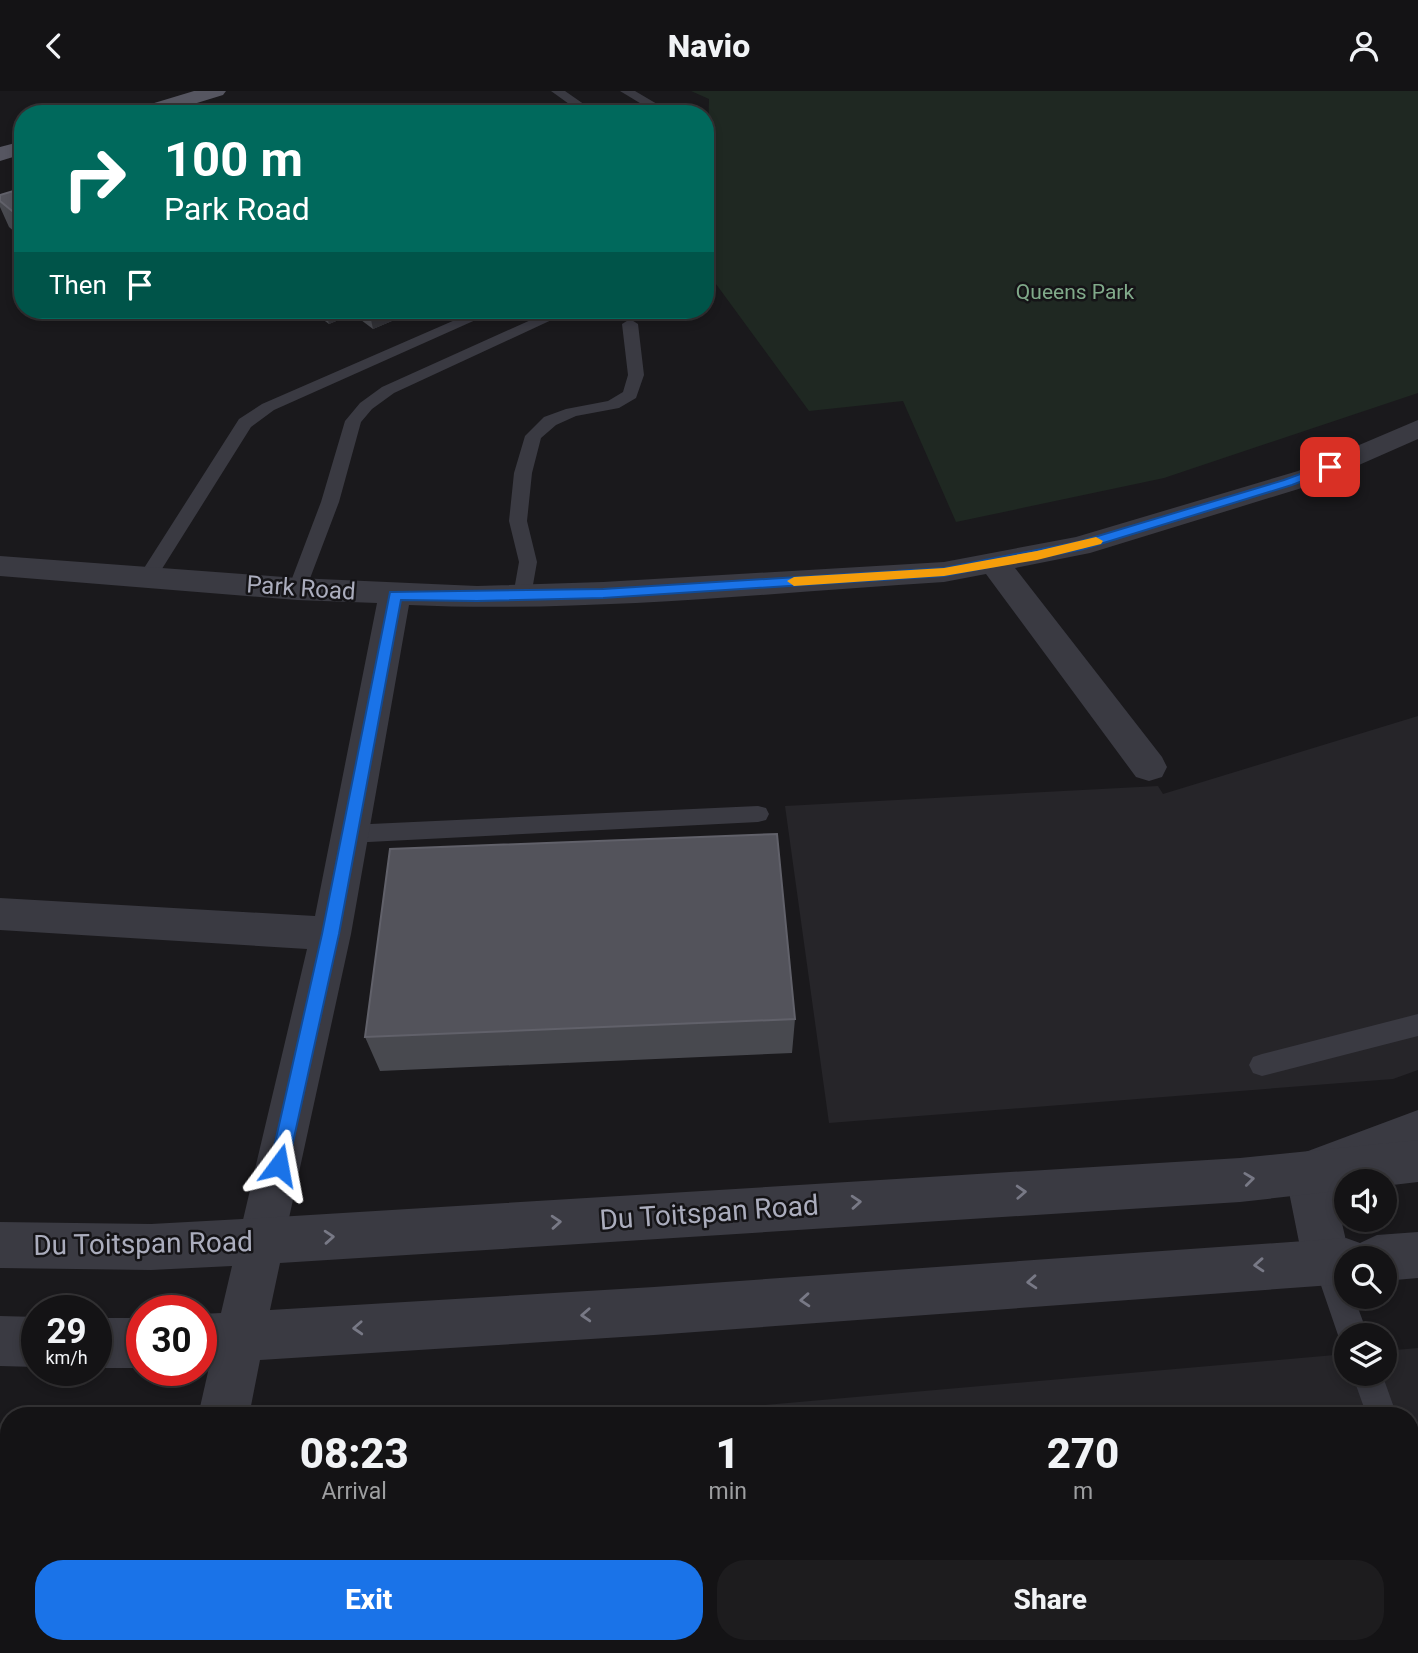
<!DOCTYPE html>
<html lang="en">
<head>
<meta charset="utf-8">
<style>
	:root { --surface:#141315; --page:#1d1c1e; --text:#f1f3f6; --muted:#9d9ea0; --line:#333234; --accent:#1a73e8 }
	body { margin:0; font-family:Roboto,sans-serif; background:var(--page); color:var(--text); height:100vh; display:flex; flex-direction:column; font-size:26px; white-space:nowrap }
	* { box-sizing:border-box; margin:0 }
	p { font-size:23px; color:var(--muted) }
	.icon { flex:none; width:38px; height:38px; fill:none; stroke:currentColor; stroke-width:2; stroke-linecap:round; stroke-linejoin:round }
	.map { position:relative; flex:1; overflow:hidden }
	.details { position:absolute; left:0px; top:1316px; width:1419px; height:247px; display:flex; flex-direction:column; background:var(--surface); border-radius:28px 28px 0 0; box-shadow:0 4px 10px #0003,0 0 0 2px var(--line) }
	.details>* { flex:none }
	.banner { position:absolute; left:14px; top:14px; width:700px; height:214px; border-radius:28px; box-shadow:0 4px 10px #0003,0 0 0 2px var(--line); background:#00695c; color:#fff; overflow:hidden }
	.controls { position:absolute; left:1334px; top:1078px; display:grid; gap:14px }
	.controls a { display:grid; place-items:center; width:63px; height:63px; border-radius:50%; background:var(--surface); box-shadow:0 4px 10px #0003,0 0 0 2px var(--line); font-size:35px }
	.speed { position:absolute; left:21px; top:1204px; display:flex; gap:14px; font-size:35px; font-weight:700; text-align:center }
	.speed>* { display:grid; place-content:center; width:91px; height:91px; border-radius:50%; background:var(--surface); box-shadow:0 4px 10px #0003,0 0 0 2px var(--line); line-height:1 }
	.speed small { font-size:18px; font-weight:400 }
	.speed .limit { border:10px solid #d22; background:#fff; color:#111 }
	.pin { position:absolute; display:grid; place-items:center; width:60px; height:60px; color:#fff; margin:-30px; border-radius:14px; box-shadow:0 4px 10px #0006 }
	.me { position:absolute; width:77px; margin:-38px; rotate:13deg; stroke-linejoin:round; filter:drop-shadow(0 0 5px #0008) }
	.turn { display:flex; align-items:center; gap:24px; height:147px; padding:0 35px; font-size:32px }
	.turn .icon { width:91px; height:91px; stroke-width:2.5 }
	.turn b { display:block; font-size:49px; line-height:60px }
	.then { display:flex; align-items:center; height:66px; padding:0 35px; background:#0003; gap:14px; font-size:26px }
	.eta { display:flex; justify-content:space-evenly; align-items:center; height:119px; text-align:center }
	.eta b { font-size:42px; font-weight:800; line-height:49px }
	.action { display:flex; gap:14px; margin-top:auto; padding:14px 35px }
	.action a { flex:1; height:80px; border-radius:28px; background:var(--accent); color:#fff; font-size:28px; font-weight:800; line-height:80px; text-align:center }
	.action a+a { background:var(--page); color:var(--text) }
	header { display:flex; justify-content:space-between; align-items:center; height:91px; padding:0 35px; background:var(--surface); font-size:32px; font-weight:800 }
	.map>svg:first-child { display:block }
	.built { fill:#262529 }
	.green { fill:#1f2822 }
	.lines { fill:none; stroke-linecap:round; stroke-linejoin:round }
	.service { fill:#3a3a42; fill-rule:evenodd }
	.minor { fill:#3a3a42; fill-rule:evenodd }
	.tertiary { fill:#3a3a42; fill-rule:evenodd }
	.primary { fill:#565661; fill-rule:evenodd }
	.wall { fill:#48494f }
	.shaded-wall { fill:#313136 }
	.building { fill:#53535b; stroke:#61616a; stroke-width:2 }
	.oneway { stroke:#787986 }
	.route { fill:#1a73e8; stroke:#114b97; stroke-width:2 }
	.slow { fill:#f59e0b }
	.labels { text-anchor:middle; stroke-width:5; stroke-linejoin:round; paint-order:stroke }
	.far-park-label { font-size:21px; fill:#80aa8a; stroke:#151417 }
	.street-label { font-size:24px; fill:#abadbd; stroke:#151417 }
	.near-street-label { font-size:28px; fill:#abadbd; stroke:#151417 }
</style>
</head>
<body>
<header><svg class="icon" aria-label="back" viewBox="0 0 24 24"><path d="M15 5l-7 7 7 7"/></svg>Navio<svg class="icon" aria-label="person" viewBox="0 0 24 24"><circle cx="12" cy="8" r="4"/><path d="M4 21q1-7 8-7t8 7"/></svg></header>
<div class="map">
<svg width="1418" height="1562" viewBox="0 0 1418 1562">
	<rect width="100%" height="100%" fill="#1a191c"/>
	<!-- built -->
	<path class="built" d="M1418,625v354l-25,9 -564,44 -44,-317 373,-20 5,8z
		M1418,1257v305h-1153l1,-8h1144v-229h-771l707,-62v20h38v-23z"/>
	<!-- green -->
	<path class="green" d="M691,0h727v302l-254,85 -208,44 -53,-121 -94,10 -104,-142 4,-170z"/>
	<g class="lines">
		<!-- service -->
		<path class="service" d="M551,0h14l33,23h-15z
			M620,0h15l39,23h-16z
			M478,219h20l-224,100 -23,17 -96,153h-14l-2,-4 100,-157 23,-15z
			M553,219h20l-179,83 -22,16 -11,13 -22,80 -33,87 -2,4h-14l-2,-4 33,-87 24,-81 15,-18 22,-16z
			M630,228l8,5 6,51 -8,23 -17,10 -43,8 -20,9 -15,13 -9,35 -5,48 10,41 -6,34 -2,4h-14l-2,-4 6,-34 -10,-41 5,-48 11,-37 19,-19 22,-8 42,-8 15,-9 5,-17 -6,-51z
			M758,715l8,2 3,6 -3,6 -8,2 -409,21 -8,-3 -3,-6 3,-6 8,-3z
			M1418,923v22l-156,40 -9,-3 -4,-8 4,-8 9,-3z
			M1327,1157l10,4 9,23v22h8l14,38h-22v12l-8,-12 -25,-73 4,-10z
			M1352,1283h30l15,42h-30z
			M1418,1372v71l-8,-3v-67z
			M363,1554h34l-1,8h-34z
			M610,1554h34v8h-34z"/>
		<!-- minor -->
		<path class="minor" d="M1418,329v19l-100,44 -228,70 -75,15 147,189 5,10 -5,10 -13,4 -13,-4 -150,-203 -42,8c-178,11 -357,31 -535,23l-58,329 -67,307 -6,16 -17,7 -17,-7 -6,-16 69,-292 -307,-19v-32l315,18 62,-313 -80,-3 -297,-24v-20l297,22 180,8 126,-4 341,-20 132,-25 222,-66z
			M1418,1019v42l-85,32 17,74h-4l-2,21 -17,6 -17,-6 -7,-17 -18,-90 7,-15z"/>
		<!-- tertiary -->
		<path class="tertiary" d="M1418,1049v42l-34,4v-5h-38v9l-106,12 -960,61 -10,47 384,-23 692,-49 14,5 17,-8 41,-3v46l-34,3v-23h-38v26l-692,51 -394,25 -11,56h-51l12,-53 -9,1v-50l20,-1 11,-47 -81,4 -151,-2v-46l151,2 110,-6 979,-60z
			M0,1225l37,1v50l-37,-1z
			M96,1227h46v50h-46z
			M144,1554h56l-2,8h-56z"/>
		<!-- primary -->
		<path class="primary" d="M194,0h32l-3,4 -62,19h-33l3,-4z
			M23,50v13l-23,7v-14z"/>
	</g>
	<!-- wall -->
	<path class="wall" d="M23,97v51l-14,-12 -9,-20v-12z
		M310,219h108l-45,19 -20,-15 -24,10z
		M795,928l-3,34 -412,18 -15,-34z"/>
	<!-- shaded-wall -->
	<path class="shaded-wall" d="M106,219h11l-10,3z
		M325,219h27l1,4 -24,10z
		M369,219h49l-45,19z"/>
	<!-- building -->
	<path class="building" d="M23,97v32l-23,-19v-6z
		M777,743l18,185 -430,18 25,-188z"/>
	<!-- one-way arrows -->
	<defs><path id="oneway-chevron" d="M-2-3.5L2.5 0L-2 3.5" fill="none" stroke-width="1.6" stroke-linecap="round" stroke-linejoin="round" transform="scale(1.75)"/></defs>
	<g class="oneway">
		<use href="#oneway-chevron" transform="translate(1249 1088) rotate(-7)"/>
		<use href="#oneway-chevron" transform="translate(1021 1101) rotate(-3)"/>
		<use href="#oneway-chevron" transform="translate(856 1111) rotate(-4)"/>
		<use href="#oneway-chevron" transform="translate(556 1131) rotate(-4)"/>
		<use href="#oneway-chevron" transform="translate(329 1146) rotate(-4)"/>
		<use href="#oneway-chevron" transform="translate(1259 1174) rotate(176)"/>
		<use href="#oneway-chevron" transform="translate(1032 1191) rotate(176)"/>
		<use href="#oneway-chevron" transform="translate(805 1209) rotate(176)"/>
		<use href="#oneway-chevron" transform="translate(586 1224) rotate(177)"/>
		<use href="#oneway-chevron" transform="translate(358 1237) rotate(177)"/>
	</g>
	<!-- route -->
	<path class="route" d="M1330,372l6,4 -2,2 -42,16 -208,64 -140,27 -341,22 -126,3 -76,-1 -62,334 -51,231 -2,7 -7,2 -7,-2 -2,-7 52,-231 68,-342 213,-3 341,-21 134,-26 206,-62z"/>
	<!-- slow -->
	<path class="slow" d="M1096,446l7,4 -2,3 -64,16 -93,16 -150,10 -7,-5 7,-4 150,-9 93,-17z"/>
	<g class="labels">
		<!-- far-park labels -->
		<g class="far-park-label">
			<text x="1075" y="208">Queens Park</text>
		</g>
		<!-- street labels -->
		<g class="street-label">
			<text transform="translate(301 497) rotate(4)" y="8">Park Road</text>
		</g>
		<!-- near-street labels -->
		<g class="near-street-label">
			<text transform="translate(709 1121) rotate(-4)" y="10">Du Toitspan Road</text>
			<text transform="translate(143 1152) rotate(-1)" y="10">Du Toitspan Road</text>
		</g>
	</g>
</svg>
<div class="controls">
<a><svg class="icon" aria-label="sound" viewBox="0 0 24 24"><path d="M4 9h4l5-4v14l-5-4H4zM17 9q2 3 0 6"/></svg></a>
<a><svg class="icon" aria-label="search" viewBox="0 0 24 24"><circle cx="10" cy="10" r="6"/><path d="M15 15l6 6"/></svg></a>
<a><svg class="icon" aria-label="layers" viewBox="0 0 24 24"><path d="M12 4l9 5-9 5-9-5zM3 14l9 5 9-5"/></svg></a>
</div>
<div class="speed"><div>29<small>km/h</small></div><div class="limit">30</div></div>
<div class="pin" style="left:1330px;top:376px;background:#d93025"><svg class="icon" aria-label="arrive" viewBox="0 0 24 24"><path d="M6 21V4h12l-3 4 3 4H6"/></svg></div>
<svg class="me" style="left:279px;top:1074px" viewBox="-20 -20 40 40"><path d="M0-17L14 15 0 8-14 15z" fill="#1a73e8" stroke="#fff" stroke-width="4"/></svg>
<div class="banner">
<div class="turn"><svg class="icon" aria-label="right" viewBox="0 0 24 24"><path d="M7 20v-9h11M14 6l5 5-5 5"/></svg><div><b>100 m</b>Park Road</div></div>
<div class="then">Then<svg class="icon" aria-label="arrive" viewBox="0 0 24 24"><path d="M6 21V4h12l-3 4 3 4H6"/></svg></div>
</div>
<section class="details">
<div class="eta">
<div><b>08:23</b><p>Arrival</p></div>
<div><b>1</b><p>min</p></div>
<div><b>270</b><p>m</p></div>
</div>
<div class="action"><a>Exit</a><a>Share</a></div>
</section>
</div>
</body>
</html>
